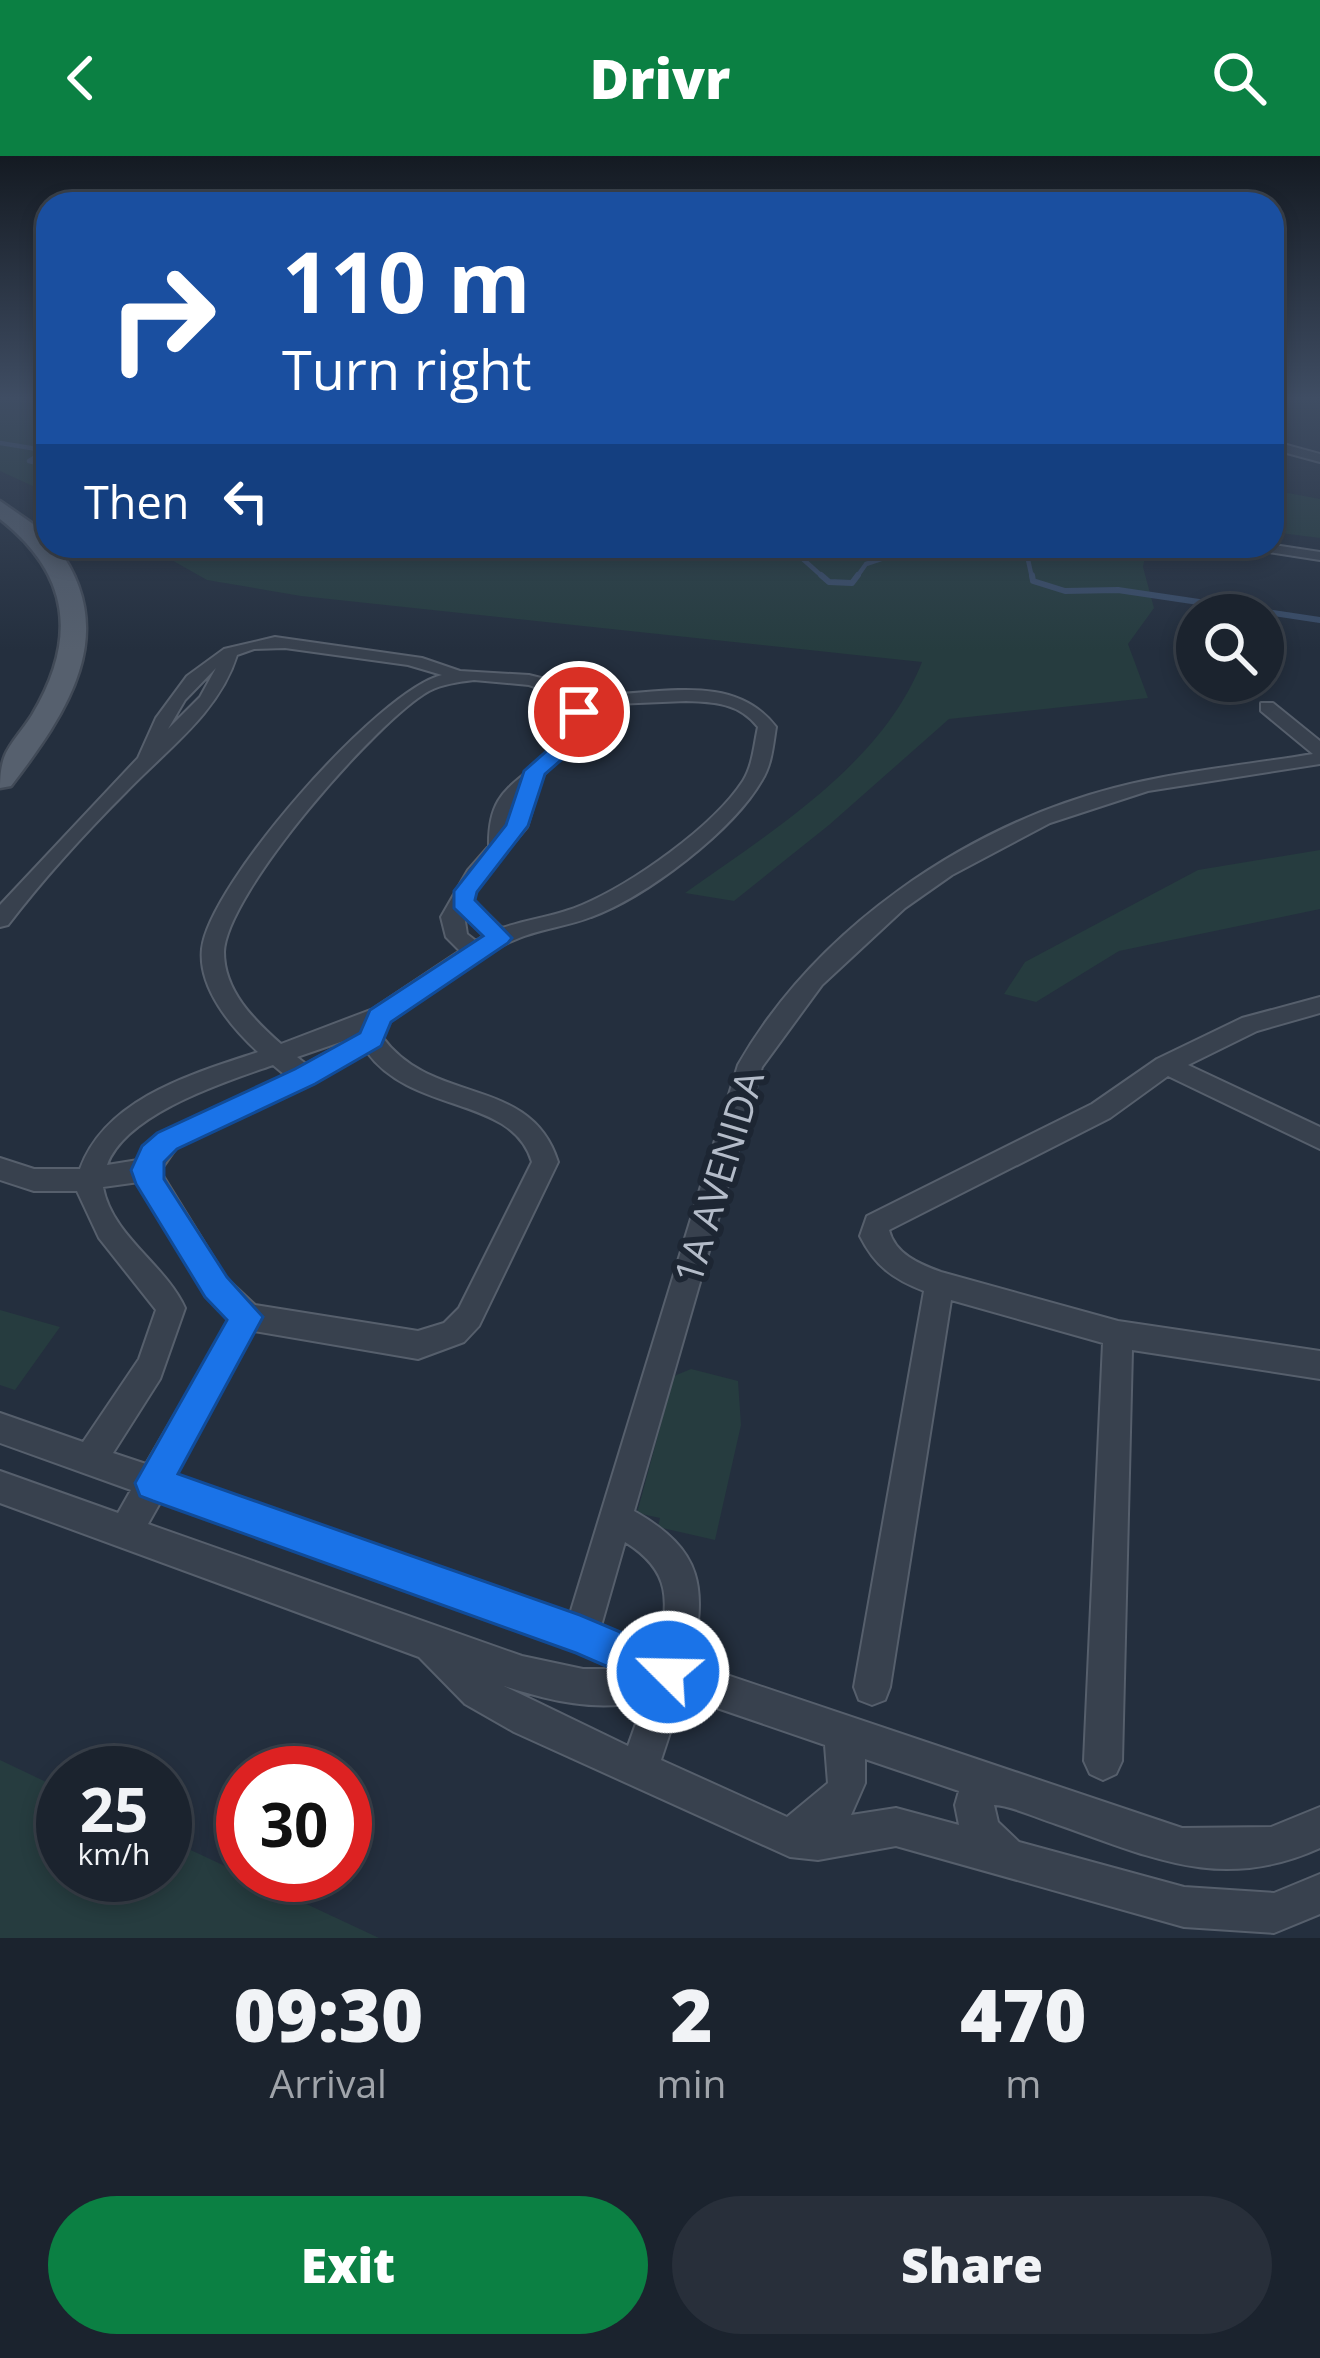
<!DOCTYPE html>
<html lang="en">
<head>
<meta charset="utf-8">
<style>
	:root { --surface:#1b232e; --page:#282f3a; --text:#f1f3f6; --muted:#a0a4aa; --line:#39404a; --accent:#0b8043 }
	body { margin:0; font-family:"Open Sans",sans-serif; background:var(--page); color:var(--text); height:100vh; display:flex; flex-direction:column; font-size:45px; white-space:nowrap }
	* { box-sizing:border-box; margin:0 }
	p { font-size:39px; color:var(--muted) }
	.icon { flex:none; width:66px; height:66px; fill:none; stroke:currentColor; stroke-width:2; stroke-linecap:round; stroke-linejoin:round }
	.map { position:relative; height:1782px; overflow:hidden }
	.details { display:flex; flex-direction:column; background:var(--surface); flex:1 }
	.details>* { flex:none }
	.top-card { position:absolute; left:36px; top:36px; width:1248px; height:366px; border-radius:36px; box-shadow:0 6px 18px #0003,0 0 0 3px var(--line); background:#1a4fa0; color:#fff; overflow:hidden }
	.buttons { position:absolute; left:1176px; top:438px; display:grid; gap:24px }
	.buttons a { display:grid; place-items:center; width:108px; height:108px; border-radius:50%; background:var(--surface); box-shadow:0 6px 18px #0003,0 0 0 3px var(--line); font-size:60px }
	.speed { position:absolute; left:36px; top:1590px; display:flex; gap:24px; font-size:60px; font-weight:700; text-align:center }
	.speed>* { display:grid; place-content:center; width:156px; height:156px; border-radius:50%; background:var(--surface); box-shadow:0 6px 18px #0003,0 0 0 3px var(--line); line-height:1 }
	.speed small { font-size:30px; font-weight:400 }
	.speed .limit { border:18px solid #d22; background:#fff; color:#111 }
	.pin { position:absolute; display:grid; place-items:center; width:102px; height:102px; color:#fff; margin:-51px; border:6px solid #fff; border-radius:50%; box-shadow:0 3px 12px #0007 }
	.me { position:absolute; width:132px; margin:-66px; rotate:293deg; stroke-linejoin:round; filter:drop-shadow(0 0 9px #0008) }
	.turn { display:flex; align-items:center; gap:42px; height:252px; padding:0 48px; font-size:54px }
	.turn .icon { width:156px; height:156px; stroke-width:2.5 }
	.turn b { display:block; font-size:84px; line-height:102px }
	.then { display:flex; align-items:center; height:114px; padding:0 48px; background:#0003; gap:24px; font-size:45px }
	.eta { display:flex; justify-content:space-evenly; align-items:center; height:204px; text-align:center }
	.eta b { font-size:72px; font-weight:800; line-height:84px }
	.primary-button { display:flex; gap:24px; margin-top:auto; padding:24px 48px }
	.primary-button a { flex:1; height:138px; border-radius:72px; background:var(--accent); color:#fff; font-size:48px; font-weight:800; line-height:138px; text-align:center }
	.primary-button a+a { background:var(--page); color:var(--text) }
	header { display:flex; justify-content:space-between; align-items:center; height:156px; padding:0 48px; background:var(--accent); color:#fff; font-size:54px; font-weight:800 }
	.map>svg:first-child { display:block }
	.green { fill:#263c3f }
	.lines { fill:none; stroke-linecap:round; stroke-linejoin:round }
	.stream-far1 { stroke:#394c67; stroke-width:4.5 }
	.stream { stroke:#394c67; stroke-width:6 }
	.minor-casing { stroke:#565f6c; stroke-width:4 }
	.primary-casing { stroke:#414a57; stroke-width:5 }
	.minor { fill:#38414e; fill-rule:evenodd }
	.primary { fill:#56606e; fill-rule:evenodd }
	.route { fill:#1a73e8; stroke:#114b97; stroke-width:3 }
	.labels { text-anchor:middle; stroke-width:12; stroke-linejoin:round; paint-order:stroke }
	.street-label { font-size:39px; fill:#b4bcc9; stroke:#1d2633 }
</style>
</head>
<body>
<header><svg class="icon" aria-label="back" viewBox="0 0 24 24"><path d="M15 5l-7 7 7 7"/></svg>Drivr<svg class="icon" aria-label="search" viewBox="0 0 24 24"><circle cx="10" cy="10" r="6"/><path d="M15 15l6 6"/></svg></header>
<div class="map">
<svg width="1320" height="1782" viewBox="0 0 1320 1782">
	<rect width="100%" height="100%" fill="#242f3e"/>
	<!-- green -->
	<path class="green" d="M0,244h48v93l-48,-22z
		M1272,334l48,9v39l-48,-6z
		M147,390h1000l-4,21 11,41 -26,36 20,54 -199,21 -120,106 -95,76 -49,-8c87,-62 197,-129 237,-231l-621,-66 -94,-16z
		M1320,694v59l-201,42 -83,51 -32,-8 21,-32 173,-92z
		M0,1154l60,17 -45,63 -15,-5z
		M691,1213l47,12 3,44 -26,115 -57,-13 2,-9 -23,-5 37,-137z
		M0,1604l63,30v85h102v-37l214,100h-379z"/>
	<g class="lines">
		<!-- stream-far1 -->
		<path class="stream-far1" d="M0,287l37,6 4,5 -12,7 19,5
			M760,390l36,7 28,25
			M1025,390l7,32
			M856,422l10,-14 54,-18"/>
		<!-- stream -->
		<path class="stream" d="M821,419l8,7 23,1 6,-8
			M1032,419l1,6 32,10 53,-1 202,30"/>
		<defs>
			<path id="minor" d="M1272,285l48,13v8l-48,-13z
				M1274,389l46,7v8l-51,-8v-6z
				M275,481l147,21 38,13 69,4 44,11 16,9c63,2 143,-26 187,32 -3,18 -4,37 -14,53 -29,51 -116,117 -171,137 -25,10 -54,12 -79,24 -45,20 -82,55 -123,81l-6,16c50,68 148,37 175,124l-79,164 -15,16 -46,17 -164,-28 -79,144 395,139 168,-549c77,-135 226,-238 376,-277 65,-17 133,-23 199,-34l-52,-43v-8h12l47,38v23l-172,27 -98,32 -98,52 -47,33 -83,77 -60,82 -128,444c70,40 73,76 57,152l491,165 89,-1 49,-20v41c-99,45 -169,9 -264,-24 -20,-6 -43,-18 -62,-19l4,17 21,20 165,45 90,6 46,-19v40l-46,19 -90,-6 -288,-81 -78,14 -28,-3 -276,-125 -49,-28 -46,-47 -419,-154v-32l118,42 13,-23 -131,-47v-30l83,29 56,-83 17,-49 -57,-72 -22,-47h-43l-34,-11v-22l34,11h46c26,-71 112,-95 178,-117 -27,-25 -60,-64 -56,-103 7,-65 177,-259 240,-274l-34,-10 -123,-17 -31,1 -17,6c-18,58 -71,95 -111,137 -42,42 -82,86 -118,133l-8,2v-22l138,-147 18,-40 31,-42 37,-27zM216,512l-16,29 -32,32 17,-29zM474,524l55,5 46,16c-6,15 -11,32 -21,44 -33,42 -66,38 -65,101l-21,24 -27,47 5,20 14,14 -87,58 -92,35c-27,-24 -57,-53 -57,-92 2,-59 153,-232 205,-261 14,-7 29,-9 45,-11zM686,545c29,1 53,2 72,26 -4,18 -5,38 -15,54 -30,46 -111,103 -161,124 -25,11 -54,14 -80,23l-30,-29 12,-21 43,-51 16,-52 28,-28 20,-42zM464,759l20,21 -8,5 -9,-7zM355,881l-49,27 -9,-7zM367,896c46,63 145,43 165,110l-73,146 -15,15 -26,8 -163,-26 -29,-27 -66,-107 16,-23 138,-65zM273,909l12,10 -127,59 -20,26 -31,5c19,-52 118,-83 166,-100zM139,1026l67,114 24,24 -84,144 -33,-11 47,-74 25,-71c-20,-44 -73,-72 -82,-121zM161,1345l416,150 42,18h-36l-61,-13 -374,-132zM625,1386c47,29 44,59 33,109l-57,-25zM504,1530c46,15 92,26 140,15l-16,45zM682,1540l143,49 3,38 -41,34 -126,-57zM865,1603l94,32 -4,14 4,20 -63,-17 -45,7 14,-32z
				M1320,841v16l-63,18 -69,34 132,62v22l-152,-73 -58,42 -221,112c6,24 30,34 52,42l177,49 202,30v28l-188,-29 -10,411 -6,13 -13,6 -13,-6 -6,-13 19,-418 -152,-43 -61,387 -5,13 -13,5 -13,-5 -5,-13 70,-396c-31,-12 -49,-25 -64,-55l7,-20 225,-112 65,-45 85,-41z"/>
			<path id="primary" d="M0,345l46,32 2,13h8c66,86 11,167 -45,240l-11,2c0,-39 12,-42 32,-73 46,-77 38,-141 -32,-196z"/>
		</defs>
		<!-- minor casing -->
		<use href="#minor" class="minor-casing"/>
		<!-- primary casing -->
		<use href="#primary" class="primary-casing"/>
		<!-- minor -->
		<use href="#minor" class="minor"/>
		<!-- primary -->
		<use href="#primary" class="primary"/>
	</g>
	<!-- sky -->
	<linearGradient id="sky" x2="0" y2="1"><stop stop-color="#141a22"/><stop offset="0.49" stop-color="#3f4d63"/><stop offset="1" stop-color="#3f4d63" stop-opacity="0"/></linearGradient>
	<rect width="1320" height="494" fill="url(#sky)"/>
	<!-- route -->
	<path class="route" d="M572,551l17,5 -22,43 -22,19 -17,52 -51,66 -2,8 37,38 -4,5 -117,79 -10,24 -66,38 -138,65 -13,13v17l63,98 36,40 -85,157 402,141 102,43 6,14 -6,15 -14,6 -92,-40 -423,-152 -13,-5 -5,-13 92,-163 -22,-23 -69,-113 -5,-14 11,-24 15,-13 138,-64 65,-36 10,-23 113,-74 -29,-28v-17l52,-66 18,-54 27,-24z"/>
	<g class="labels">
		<!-- street labels -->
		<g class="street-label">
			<text transform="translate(719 1021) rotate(-73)" y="14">1A AVENIDA</text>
		</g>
	</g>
</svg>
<div class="buttons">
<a><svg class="icon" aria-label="search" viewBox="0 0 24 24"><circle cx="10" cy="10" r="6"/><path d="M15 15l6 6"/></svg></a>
</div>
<div class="speed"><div>25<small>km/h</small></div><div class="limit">30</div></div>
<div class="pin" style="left:579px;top:556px;background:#d93025"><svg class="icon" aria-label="arrive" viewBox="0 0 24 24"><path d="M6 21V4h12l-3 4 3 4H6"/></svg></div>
<svg class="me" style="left:668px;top:1516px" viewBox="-20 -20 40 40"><circle r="17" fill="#1a73e8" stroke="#fff" stroke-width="3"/><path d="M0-11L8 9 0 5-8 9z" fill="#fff"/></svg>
<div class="top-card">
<div class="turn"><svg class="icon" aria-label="right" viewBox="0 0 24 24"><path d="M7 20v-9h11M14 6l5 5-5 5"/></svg><div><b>110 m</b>Turn right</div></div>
<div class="then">Then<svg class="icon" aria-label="left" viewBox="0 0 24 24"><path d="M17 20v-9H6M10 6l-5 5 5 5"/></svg></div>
</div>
</div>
<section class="details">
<div class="eta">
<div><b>09:30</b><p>Arrival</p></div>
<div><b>2</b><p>min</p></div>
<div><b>470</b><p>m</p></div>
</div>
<div class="primary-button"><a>Exit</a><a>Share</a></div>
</section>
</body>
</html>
